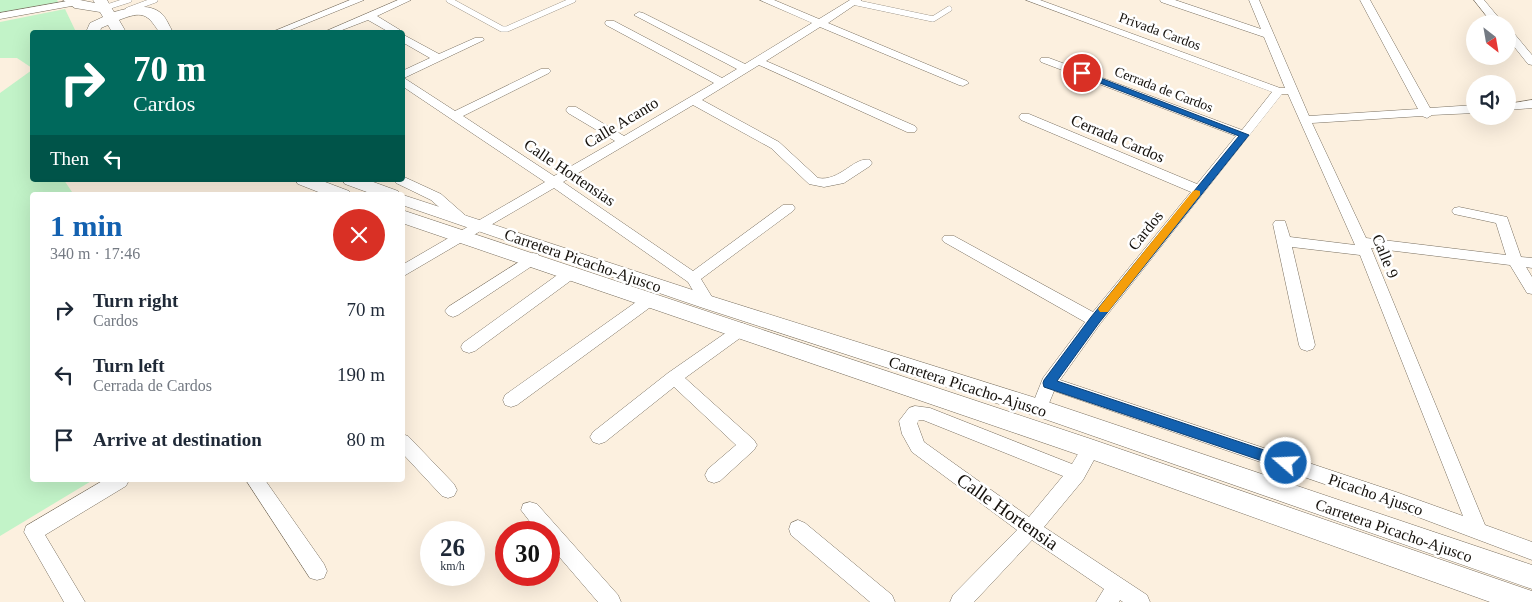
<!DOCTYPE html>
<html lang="en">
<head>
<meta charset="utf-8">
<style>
	:root { --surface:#fff; --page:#f2f2f3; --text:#1f2937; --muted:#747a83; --accent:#1361b0 }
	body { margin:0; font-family:Georgia,serif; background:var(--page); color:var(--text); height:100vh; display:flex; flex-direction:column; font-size:19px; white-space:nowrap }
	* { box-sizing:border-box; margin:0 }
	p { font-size:16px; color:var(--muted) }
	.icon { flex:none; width:28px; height:28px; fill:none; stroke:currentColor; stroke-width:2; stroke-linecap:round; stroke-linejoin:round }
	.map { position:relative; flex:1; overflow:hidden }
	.details { position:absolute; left:30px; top:192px; width:375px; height:290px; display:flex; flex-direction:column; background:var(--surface); border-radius:5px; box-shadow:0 5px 20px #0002 }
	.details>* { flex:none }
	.guide { position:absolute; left:30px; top:30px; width:375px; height:152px; border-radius:5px; box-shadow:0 5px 20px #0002; background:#00695c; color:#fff; overflow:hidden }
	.needle { width:32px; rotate:149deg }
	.controls { position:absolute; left:1466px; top:15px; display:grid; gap:10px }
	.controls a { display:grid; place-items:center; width:50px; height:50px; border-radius:50%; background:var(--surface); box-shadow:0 5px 20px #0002; font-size:25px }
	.speed { position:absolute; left:420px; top:521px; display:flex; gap:10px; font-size:25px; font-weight:700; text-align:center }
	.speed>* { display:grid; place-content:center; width:65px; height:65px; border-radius:50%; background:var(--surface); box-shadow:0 5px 20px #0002; line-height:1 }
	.speed small { font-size:12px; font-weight:400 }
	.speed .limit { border:8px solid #d22; background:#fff; color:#111 }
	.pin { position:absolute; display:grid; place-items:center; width:42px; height:42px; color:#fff; margin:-21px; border:2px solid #fff; border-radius:50%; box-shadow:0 1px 5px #0007 }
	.me { position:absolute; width:55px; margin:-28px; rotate:289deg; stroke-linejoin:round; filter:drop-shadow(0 0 4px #0008) }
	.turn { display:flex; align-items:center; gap:18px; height:105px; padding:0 20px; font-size:22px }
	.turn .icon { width:65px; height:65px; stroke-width:2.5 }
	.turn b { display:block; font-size:35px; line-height:42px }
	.then { display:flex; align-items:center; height:48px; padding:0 20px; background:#0003; gap:10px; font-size:19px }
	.round { display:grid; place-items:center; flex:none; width:52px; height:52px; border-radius:26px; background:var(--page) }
	.overview { display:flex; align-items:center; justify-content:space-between; height:85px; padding:0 20px }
	h1 { font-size:30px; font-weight:600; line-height:38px; color:var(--accent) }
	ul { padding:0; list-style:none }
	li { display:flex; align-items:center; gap:15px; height:65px; padding:0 20px }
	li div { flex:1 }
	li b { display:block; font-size:19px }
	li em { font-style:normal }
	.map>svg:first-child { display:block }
	.green { fill:#c2f3c8 }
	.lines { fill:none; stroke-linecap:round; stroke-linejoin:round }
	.lane-casing { stroke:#7a7061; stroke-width:6 }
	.street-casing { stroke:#7a7061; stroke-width:1 }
	.secondary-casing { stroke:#7a7061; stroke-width:1 }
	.lane { stroke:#fff; stroke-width:5.5 }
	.street { fill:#fff; fill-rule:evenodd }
	.secondary { fill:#fff; fill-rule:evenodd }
	.route { fill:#1361b0; stroke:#0c3f72 }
	.slow { fill:#f59e0b }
	.labels { text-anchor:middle; stroke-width:5; stroke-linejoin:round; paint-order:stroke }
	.far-street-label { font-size:14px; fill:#15110c; stroke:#fff }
	.street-label { font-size:16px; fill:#15110c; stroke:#fff }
	.near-street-label { font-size:19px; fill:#15110c; stroke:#fff }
</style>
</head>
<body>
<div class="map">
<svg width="1532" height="602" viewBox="0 0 1532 602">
	<rect width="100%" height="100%" fill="#fcf0df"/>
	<!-- green -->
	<path class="green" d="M0,0h57l2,3 -59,10z
		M65,9l11,23h-44v36l-15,-10h-17v-36z
		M32,70v110h32l10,15h-42v285h61l-93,56v-443z"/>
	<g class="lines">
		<defs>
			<path id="lane" d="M449,0l53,29h5l66,-29
				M853,2l80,17 16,-10
				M104,8l25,-8
				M128,10l27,-10"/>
			<path id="street" d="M73,0l5,3 -1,2 -77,14v-6z
				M350,0h14l-79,32h-13z
				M398,0h13l-34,16 23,14 1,2h-12l-21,-12 -31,12h-13z
				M760,0h14l45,19 31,-19h12l-34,23 139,58 2,2 -6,3 -4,-1 -139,-58 -54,34 149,65 2,3 -2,3h-8l-148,-67 -57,35 77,42 39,36c22,4 36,-22 52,-18l2,3 -2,3 -26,17 -20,4 -15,-3 -38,-36 -78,-43 -130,77 130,89 90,-66h10l2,3 -2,3 -92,68 14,23 -3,4 -5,1 -5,-1 -14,-24 -134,-94 -152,89v-12l143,-83 -143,-96v-15l28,-13 -28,-16v-8l37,20 36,-16h8l1,2 -80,38 51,33 86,-42h8l2,2 -2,2 -86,43 91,60 61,-35 -47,-28 -2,-3 2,-3h8l48,29 90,-53 -108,-58 -1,-2 1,-2h8l108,57 15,-9 -103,-54 5,-3 4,1 102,51 67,-41z
				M1026,0h14l240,88h5l-21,-51 -103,-35 -1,-2h15l86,29 -12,-29h10l50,116 109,-7 -58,-109h10l60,108 45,-3v8l-43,2 -5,3 -5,-2 -110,7 54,115 140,17 -10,-32 -42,-9 -2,-3 2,-3 5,-1 48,10 14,40 11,1v10l-6,-1 6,10v17l-5,-1 -17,-28 -139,-17 114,277 47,17v18l-138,-52 -340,-117 -9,22 -6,2 -6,-2 -2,-5 12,-30 42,-56 -141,-80 -2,-3 2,-3h10l139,76 98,-120 -170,-72 -2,-3 2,-3h8l168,70 39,-48 -195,-74 -1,-2 1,-2h8l193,72 30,-38zM1282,94h6l67,151 -65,-8 -5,-16h-10l-2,3 26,121 2,4 6,2 6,-2 2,-4 -23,-98 68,8 103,261 -67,-24 -336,-112 40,-56z
				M1474,0h10l20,24h-11z
				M1508,30l4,1 20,24v10l-4,-1 -20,-25z
				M1532,100v8l-24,2v-6z
				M402,176l39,18 25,22 2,3 -2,3h-10l-25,-22 -35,-17 -1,-3h7z
				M533,253l5,1 2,4 -2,4 -80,53 -5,2 -5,-2 -3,-4 3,-4z
				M572,267l5,1 2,4 -2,4 -102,75 -6,2 -6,-2 -2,-4 2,-4 104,-75z
				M651,294l5,1 2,4 -2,4 -139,102 -6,2 -6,-2 -2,-5 2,-5 141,-100z
				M742,323l5,2 3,4 -3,4 -62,45 69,62 3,5 -3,5 -34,31 -6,2 -6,-2 -3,-6 3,-6 28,-24 -62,-58 -69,55 -6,2 -6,-2 -3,-5 3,-5 75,-59 69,-48z
				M915,406l15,2 142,56c7,-10 11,-25 25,-20l3,5 -17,31 -39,47 103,68 3,7h-27l-3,-2 -1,2h-23l8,-13 -72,-49 -58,62h-24l3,-7 64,-65 -105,-78 -10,-18 -3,-13 10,-13zM919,420h4l140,56 -34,41 -105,-75 -7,-19z
				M402,434l6,2 46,48 3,6 -3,6 -6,2 -6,-2 -40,-43z
				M104,480h25l-3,6 -81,49 40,67h-21l-40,-70 2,-6z
				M246,480h19l59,84 3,7 -3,7 -7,2 -7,-2z
				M530,502l7,2 81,91 3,7h-23l-49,-57v-13h-11l-17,-22 2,-6z
				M798,520l7,3 87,72 3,7h-25l-79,-67 -2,-6 2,-6z"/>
			<path id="secondary" d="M63,0h17l15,3 -2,-3h14l7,12c15,-4 35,-10 48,2 5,5 7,12 11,18h-14c-12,-19 -17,-21 -40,-12l7,12h-14l-4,-7 -7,3 -1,4h-14l4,-9 13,-6 -3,-5 -25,-4z
				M295,180h25l29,11 3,4h-26l-28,-11z
				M342,180h26l30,11 2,3 314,103 325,102 493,166v24l-496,-173 -336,-109 -298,-102v-10h-27l-30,-11z
				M402,210l689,229 435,150 6,2v11h-42l-402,-144 -686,-235z"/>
		</defs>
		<!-- lane casing -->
		<use href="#lane" class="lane-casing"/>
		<!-- street casing -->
		<use href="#street" class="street-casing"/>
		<!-- secondary casing -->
		<use href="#secondary" class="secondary-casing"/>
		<!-- lane -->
		<use href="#lane" class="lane"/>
		<!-- street -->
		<use href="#street" class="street"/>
		<!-- secondary -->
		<use href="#secondary" class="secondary"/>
	</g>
	<!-- route -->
	<path class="route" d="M1082,71l167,64 -150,188 -42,58 234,78 2,4 -2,4 -5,2 -242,-82 -1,-4 1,-3 47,-63 148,-181 -160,-61 -2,-2z"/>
	<!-- slow -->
	<path class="slow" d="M1196,190l4,1v4l-92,117h-8l-2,-3 2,-3 93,-115z"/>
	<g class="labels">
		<!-- far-street labels -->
		<g class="far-street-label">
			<text transform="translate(1160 31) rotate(20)" y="5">Privada Cardos</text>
			<text transform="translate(1164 89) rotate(21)" y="5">Cerrada de Cardos</text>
		</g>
		<!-- street labels -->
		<g class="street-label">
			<text transform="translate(621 122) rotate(-31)" y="6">Calle Acanto</text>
			<text transform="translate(1118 138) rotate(23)" y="6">Cerrada Cardos</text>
			<text transform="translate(570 172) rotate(34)" y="6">Calle Hortensias</text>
			<text transform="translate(1145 230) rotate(-51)" y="6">Cardos</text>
			<text transform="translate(1386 256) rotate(68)" y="6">Calle 9</text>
			<text transform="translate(583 260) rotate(19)" y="6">Carretera Picacho-Ajusco</text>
			<text transform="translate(968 386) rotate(18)" y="6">Carretera Picacho-Ajusco</text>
			<text transform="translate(1376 494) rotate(19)" y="6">Picacho Ajusco</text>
			<text transform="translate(1394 530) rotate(19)" y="6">Carretera Picacho-Ajusco</text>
		</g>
		<!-- near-street labels -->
		<g class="near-street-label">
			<text transform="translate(1008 511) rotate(35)" y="7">Calle Hortensia</text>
		</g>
	</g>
</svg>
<div class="controls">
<a><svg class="needle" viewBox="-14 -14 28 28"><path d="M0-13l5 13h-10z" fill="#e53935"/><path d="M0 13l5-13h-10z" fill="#747a83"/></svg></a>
<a><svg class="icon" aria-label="sound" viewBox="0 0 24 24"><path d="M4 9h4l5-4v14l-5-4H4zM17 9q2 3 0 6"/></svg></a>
</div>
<div class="speed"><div>26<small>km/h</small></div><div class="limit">30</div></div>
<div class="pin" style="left:1082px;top:73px;background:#d93025"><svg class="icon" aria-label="arrive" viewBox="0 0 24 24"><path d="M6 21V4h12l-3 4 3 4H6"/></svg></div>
<svg class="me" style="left:1286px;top:463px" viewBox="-20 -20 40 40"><circle r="17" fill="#1361b0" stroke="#fff" stroke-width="3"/><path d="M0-11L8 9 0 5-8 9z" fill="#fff"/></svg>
<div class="guide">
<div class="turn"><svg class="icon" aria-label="right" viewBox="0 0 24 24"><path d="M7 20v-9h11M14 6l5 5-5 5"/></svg><div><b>70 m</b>Cardos</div></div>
<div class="then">Then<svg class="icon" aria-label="left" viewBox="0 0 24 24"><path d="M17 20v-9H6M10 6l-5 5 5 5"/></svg></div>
</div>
<section class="details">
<div class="overview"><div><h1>1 min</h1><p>340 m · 17:46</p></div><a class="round" style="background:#d93025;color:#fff"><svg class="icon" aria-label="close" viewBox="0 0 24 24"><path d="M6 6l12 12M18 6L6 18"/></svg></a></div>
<ul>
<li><svg class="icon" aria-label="right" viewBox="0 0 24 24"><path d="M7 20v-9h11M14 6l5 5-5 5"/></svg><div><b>Turn right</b><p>Cardos</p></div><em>70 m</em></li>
<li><svg class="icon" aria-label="left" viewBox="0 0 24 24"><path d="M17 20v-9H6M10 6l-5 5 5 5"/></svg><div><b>Turn left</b><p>Cerrada de Cardos</p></div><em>190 m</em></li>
<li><svg class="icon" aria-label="arrive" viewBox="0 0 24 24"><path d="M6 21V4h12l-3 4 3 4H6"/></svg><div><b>Arrive at destination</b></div><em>80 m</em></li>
</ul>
</section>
</div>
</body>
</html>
